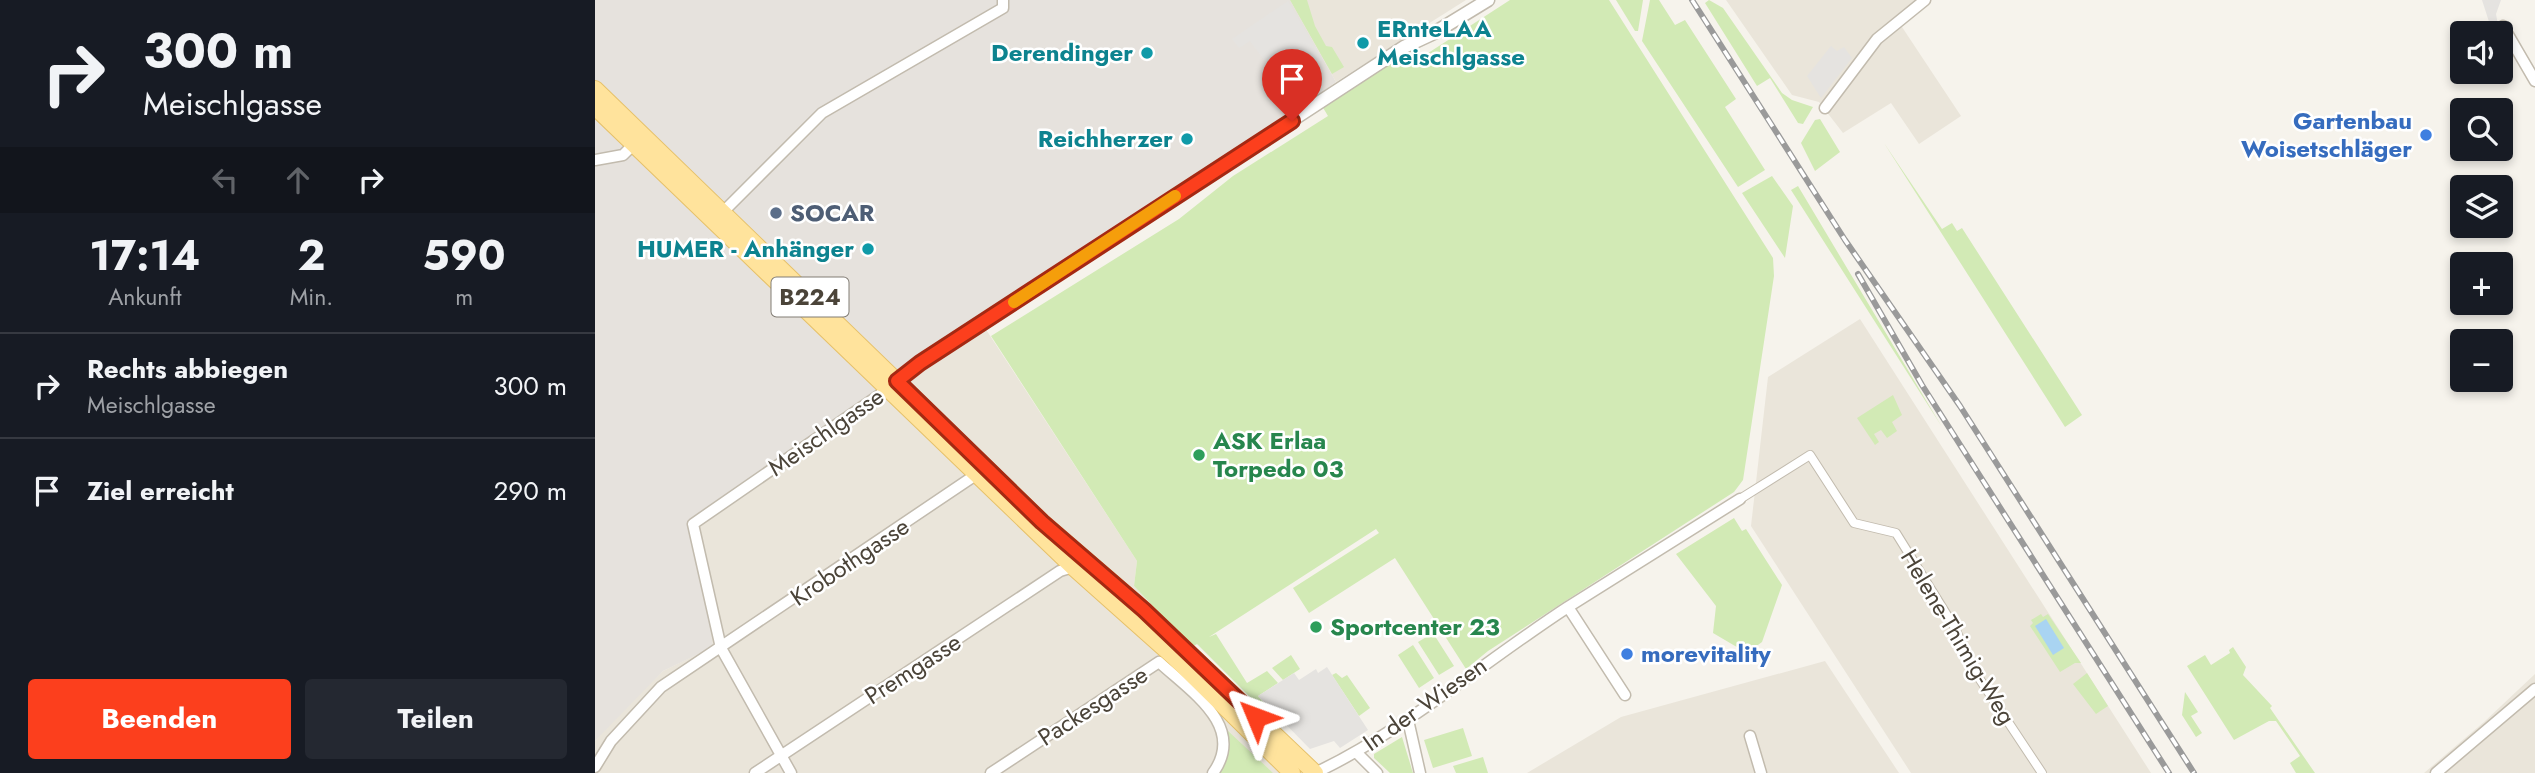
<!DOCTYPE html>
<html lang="de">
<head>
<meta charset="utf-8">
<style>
	:root { --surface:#171b24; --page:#242831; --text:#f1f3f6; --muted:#9ea1a6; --line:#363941; --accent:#fc3f1d }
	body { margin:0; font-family:Jost,sans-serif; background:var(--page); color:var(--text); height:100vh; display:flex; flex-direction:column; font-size:26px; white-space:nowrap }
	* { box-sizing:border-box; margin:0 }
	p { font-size:23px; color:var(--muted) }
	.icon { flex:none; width:38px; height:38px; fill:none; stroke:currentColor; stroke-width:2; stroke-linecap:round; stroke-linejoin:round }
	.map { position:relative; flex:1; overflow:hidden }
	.panel { display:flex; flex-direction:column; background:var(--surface); width:595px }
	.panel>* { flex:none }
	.hud { background:#171b24; color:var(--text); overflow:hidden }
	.controls { position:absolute; left:1855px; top:21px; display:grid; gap:14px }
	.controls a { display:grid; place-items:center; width:63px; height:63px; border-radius:7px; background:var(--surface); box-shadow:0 4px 10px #0003; font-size:35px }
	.pin { position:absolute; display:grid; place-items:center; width:60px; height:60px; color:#fff; margin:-72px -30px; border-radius:50% 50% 50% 0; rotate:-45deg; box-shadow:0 0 7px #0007 }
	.pin .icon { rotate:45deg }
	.me { position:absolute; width:77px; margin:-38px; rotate:314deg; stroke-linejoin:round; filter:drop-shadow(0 0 5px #0008) }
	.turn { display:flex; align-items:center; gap:24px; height:147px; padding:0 28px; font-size:32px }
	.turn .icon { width:91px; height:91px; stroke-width:2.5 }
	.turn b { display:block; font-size:49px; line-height:60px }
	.lanes { display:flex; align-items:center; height:66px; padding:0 28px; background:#0003; justify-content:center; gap:35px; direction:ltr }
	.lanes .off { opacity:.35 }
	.eta { display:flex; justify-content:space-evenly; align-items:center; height:119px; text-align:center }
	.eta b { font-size:42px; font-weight:700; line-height:49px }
	.primary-button { display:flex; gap:14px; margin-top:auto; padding:14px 28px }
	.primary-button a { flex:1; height:80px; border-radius:7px; background:var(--accent); color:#fff; font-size:28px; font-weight:700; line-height:80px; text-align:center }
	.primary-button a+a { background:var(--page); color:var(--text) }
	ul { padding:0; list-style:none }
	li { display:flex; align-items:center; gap:21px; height:105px; padding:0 28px; border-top:2px solid var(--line) }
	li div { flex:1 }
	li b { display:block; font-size:26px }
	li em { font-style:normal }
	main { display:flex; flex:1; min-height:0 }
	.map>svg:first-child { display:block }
	.residential { fill:#eae5da }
	.industrial { fill:#e6e2dd }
	.green { fill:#d2eab5 }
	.parking { fill:#e5e3e0 }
	.water { fill:#a9d4f2 }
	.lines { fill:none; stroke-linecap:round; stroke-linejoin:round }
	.pedestrian-casing { stroke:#c2bbae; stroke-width:10 }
	.minor-casing { stroke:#c2bbae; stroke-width:13 }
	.tertiary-casing { stroke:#c2bbae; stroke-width:15 }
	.primary-casing { stroke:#e6c16a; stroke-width:18 }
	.pedestrian { stroke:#fff; stroke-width:8 }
	.minor { stroke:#fff; stroke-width:10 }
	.tertiary { stroke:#fff; stroke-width:12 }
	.primary { stroke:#ffe39c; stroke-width:16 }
	.rail-casing { stroke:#9a9a9a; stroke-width:6 }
	.rail { stroke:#fff; stroke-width:3.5; stroke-dasharray:10; stroke-linecap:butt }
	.route-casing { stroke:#a42913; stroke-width:18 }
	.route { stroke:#fc3f1d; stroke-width:12 }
	.slow { stroke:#f59e0b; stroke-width:12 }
	.culture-dot { fill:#0f9aa8; stroke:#fff; stroke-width:2.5 }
	.shop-dot { fill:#3f7fe0; stroke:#fff; stroke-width:2.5 }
	.service-dot { fill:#5c6f8a; stroke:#fff; stroke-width:2.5 }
	.leisure-dot { fill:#2e9e5b; stroke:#fff; stroke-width:2.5 }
	.labels { text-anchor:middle; stroke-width:5; stroke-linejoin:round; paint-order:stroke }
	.shield { fill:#fff; stroke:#817c74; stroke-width:2 }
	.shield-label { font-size:23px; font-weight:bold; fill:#4b4439 }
	.culture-label { font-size:24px; font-weight:bold; fill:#0d838f; stroke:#fff; text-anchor:end }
	.shop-label { font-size:24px; font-weight:bold; fill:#366cbe; stroke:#fff; text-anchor:end }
	.service-label { font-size:24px; font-weight:bold; fill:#4e5e75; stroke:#fff; text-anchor:start }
	.street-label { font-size:24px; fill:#4b4439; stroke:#fff }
	.leisure-label { font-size:24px; font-weight:bold; fill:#27864d; stroke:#fff; text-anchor:start }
</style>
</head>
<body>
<main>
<section class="panel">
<div class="hud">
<div class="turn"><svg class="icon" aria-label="right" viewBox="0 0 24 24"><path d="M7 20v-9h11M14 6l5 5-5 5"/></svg><div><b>300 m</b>Meischlgasse</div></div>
<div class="lanes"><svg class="icon off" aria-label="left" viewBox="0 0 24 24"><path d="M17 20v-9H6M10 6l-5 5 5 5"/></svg><svg class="icon off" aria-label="ahead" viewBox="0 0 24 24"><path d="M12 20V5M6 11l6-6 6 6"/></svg><svg class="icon" aria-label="right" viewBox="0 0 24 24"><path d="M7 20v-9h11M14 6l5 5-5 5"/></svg></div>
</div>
<div class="eta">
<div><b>17:14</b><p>Ankunft</p></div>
<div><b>2</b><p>Min.</p></div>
<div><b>590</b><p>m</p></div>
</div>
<ul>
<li><svg class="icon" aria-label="right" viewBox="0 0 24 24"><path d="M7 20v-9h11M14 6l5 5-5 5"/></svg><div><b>Rechts abbiegen</b><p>Meischlgasse</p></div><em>300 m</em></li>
<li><svg class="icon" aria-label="arrive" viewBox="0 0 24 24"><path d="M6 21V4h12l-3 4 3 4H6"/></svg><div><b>Ziel erreicht</b></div><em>290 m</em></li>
</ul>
<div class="primary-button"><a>Beenden</a><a>Teilen</a></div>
</section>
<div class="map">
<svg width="1940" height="773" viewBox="0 0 1940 773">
	<rect width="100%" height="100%" fill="#f6f3ec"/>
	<!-- residential -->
	<path class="residential" d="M695,0h176l-130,82z
		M1131,0h202l-28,24 61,92 -42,28 -28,-41 -48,30 -24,-31 -27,-7z
		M1265,319l291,454h-240l-160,-247 17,-149z
		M390,328l152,233 -3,25 177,187h-716v-32l30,-34 38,-36 49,-24 -16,-122 193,-141z
		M1230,661l74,112h-372l94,-56z
		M1940,674v99h-111l60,-51z"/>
	<!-- industrial -->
	<path class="industrial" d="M0,0h695l46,82 -351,246 -96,56 -193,141 17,122 -50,24 -68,70z"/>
	<!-- green -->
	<path class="green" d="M695,0h17l8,26 11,20 6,1 12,20 -12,7z
		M915,0h99l164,258 1,18 -31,204 -9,12 -246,159 -22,18 -71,-111 -86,55 -16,-25 86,-55 -3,-4 -167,108 7,-3 31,49 20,-12 11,12 -20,13 7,8 -5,3 -63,-63 -5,3 -58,-61 3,-25 -146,-225 188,-117 54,-43 95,-60 -6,-10 86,-54 14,5z
		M1021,0h27l-5,31h-3z
		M1055,0h9l16,25 10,-5 51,79 -11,8 40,63 -27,17 -96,-146z
		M1114,0l14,8 59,85 10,7 21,7 -10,17 -5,-1 -28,-45 -13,8 -52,-83z
		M1225,119l20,33 -25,19 -14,-28 14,-23z
		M1289,143l58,86 10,-6 5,8 5,-3 120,187 -17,12z
		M1177,176l21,30 -8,52 -43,-65z
		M1203,186l144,241 -151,-237z
		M1298,395l9,20 -10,7 5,9 -10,7 -6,-8 -7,4 5,8 -4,3 -18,-27z
		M1139,518l8,13 4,-2 36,56 -20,57 -15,11 -34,-20 3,-27 -40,-52z
		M1446,614l2,3 5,-3 33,49h-6l-15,9 -30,-46 3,-3 -2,-3z
		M838,633l21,33 -15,9 -21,-33z
		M818,645l21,33 -15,10 -21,-33z
		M1638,647l13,20 -3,8 29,31 -2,2 45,65h-19l-6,-10 10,-7 -24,-35h-7l-35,19 -47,-74 18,-11 6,10 19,-12 -1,-3z
		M696,655l9,14 -17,11 -11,-12z
		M741,673l6,5 5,-3 23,33 -11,8 -27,-41z
		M1492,673l21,33 -12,8 -23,-30z
		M1590,692l13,20 -7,4 11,17 -6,4 -14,-22z
		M868,728l9,28 -39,12 -9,-28z
		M632,730l46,43h-53l9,-21z
		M807,737l11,36h-23l-16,-15v-4z
		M888,757l5,16h-32l-3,-7z"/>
	<!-- parking -->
	<path class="parking" d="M1887,0h19l-5,14 2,11 -7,3z
		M693,1l35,59 -40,26 -33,-45 -11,7 -7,-9z
		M1236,46l6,5 7,-4 8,11 -31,40 -14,-22z
		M732,667l41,63 -28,18 -6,-7 -24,8 -52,-53 36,-23 5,7 17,-11 2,4z"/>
	<!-- water -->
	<path class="water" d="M1451,619l18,29 -11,7 -18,-29z"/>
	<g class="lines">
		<defs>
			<path id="pedestrian" d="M1145,499l70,-44 44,68 42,10 59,95 16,38 71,107"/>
			<path id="minor" d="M1908,26l32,55
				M1230,108l52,-69 48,-39
				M0,160l28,-5 15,-15
				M123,217l104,-104 181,-105v-8
				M1030,695l-57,-88 172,-108
				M813,720l12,53
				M1155,736l11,37
				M761,752l21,21
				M0,767l16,-26 50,-54 316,-213
				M160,773l305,-202 13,-4
				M196,773l-70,-125 -28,-124 195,-135
				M396,773l168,-111c31,29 88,64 54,111
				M720,773c89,-42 170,-112 253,-166
				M1841,773l99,-84"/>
			<path id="tertiary" d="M297,386l28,-23 484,-316 30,-14 54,-33"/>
			<path id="primary" d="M0,89l447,433 102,88 171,163
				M0,107l478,460 101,90 118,116"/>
		</defs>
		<!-- pedestrian casing -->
		<use href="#pedestrian" class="pedestrian-casing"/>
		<!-- minor casing -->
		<use href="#minor" class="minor-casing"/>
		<!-- tertiary casing -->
		<use href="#tertiary" class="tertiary-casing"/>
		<!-- primary casing -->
		<use href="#primary" class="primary-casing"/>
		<!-- pedestrian -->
		<use href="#pedestrian" class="pedestrian"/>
		<!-- minor -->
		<use href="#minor" class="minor"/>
		<!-- tertiary -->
		<use href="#tertiary" class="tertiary"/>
		<!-- primary -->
		<use href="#primary" class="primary"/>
		<defs>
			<path id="rail" d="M1097,0l153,240 115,166 234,367
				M1263,274l64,111 247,388"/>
		</defs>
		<!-- rail casing -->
		<use href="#rail" class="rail-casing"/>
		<!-- rail -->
		<use href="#rail" class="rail"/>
	</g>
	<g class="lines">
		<defs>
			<path id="route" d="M661,717l-112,-107 -102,-88 -145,-141 23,-18 372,-242"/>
		</defs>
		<!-- route casing -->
		<use href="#route" class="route-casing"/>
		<!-- route -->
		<use href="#route" class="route"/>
		<!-- slow -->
		<path class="slow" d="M419,302l161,-106"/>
	</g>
	<!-- markers -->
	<g class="culture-dot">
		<circle cx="768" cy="43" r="7"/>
		<circle cx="552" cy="53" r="7"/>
		<circle cx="592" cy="139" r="7"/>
		<circle cx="273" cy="249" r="7"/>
	</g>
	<g class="shop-dot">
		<circle cx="1831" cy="135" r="7"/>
		<circle cx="1032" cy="654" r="7"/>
	</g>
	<circle class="service-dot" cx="181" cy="213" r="7"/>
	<g class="leisure-dot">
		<circle cx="604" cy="455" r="7"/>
		<circle cx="721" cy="627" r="7"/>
	</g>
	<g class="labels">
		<!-- shield labels -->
		<rect class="shield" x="176.5" y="277.5" width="77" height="39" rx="5"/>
		<g class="shield-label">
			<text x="215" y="305">B224</text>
		</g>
		<!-- culture labels -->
		<g class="culture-label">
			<text x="782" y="37" text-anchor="start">ERnteLAA<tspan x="782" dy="28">Meischlgasse</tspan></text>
			<text x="538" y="61">Derendinger</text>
			<text x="578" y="147">Reichherzer</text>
			<text x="259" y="257">HUMER - Anhänger</text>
		</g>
		<!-- shop labels -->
		<g class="shop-label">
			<text x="1817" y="129">Gartenbau<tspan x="1817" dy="28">Woisetschläger</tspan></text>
			<text x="1046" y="662" text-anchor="start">morevitality</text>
		</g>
		<!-- service labels -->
		<g class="service-label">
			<text x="195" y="221">SOCAR</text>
		</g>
		<!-- street labels -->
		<g class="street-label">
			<text transform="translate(231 432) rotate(-35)" y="8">Meischlgasse</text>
			<text transform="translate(255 562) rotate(-34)" y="8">Krobothgasse</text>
			<text transform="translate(1363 637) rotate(59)" y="8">Helene-Thimig-Weg</text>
			<text transform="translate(318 669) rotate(-33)" y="8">Premgasse</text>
			<text transform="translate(830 704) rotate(-35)" y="8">In der Wiesen</text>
			<text transform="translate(498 706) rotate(-33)" y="8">Packesgasse</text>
		</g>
		<!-- leisure labels -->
		<g class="leisure-label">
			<text x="618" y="449">ASK Erlaa<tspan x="618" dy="28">Torpedo 03</tspan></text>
			<text x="735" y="635">Sportcenter 23</text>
		</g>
	</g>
</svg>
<div class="controls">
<a><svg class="icon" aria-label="sound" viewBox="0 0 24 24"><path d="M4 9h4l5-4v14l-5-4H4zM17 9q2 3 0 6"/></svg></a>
<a><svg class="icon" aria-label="search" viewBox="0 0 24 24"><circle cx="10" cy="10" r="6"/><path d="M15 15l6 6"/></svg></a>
<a><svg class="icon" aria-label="layers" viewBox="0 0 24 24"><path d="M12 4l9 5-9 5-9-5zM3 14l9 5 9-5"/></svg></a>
<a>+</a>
<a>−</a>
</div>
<div class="pin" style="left:697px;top:121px;background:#d93025"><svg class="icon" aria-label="arrive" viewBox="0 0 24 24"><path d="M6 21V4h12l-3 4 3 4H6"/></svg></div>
<svg class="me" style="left:661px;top:717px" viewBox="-20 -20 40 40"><path d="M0-17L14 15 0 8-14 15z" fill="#fc3f1d" stroke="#fff" stroke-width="4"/></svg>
</div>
</main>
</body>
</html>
